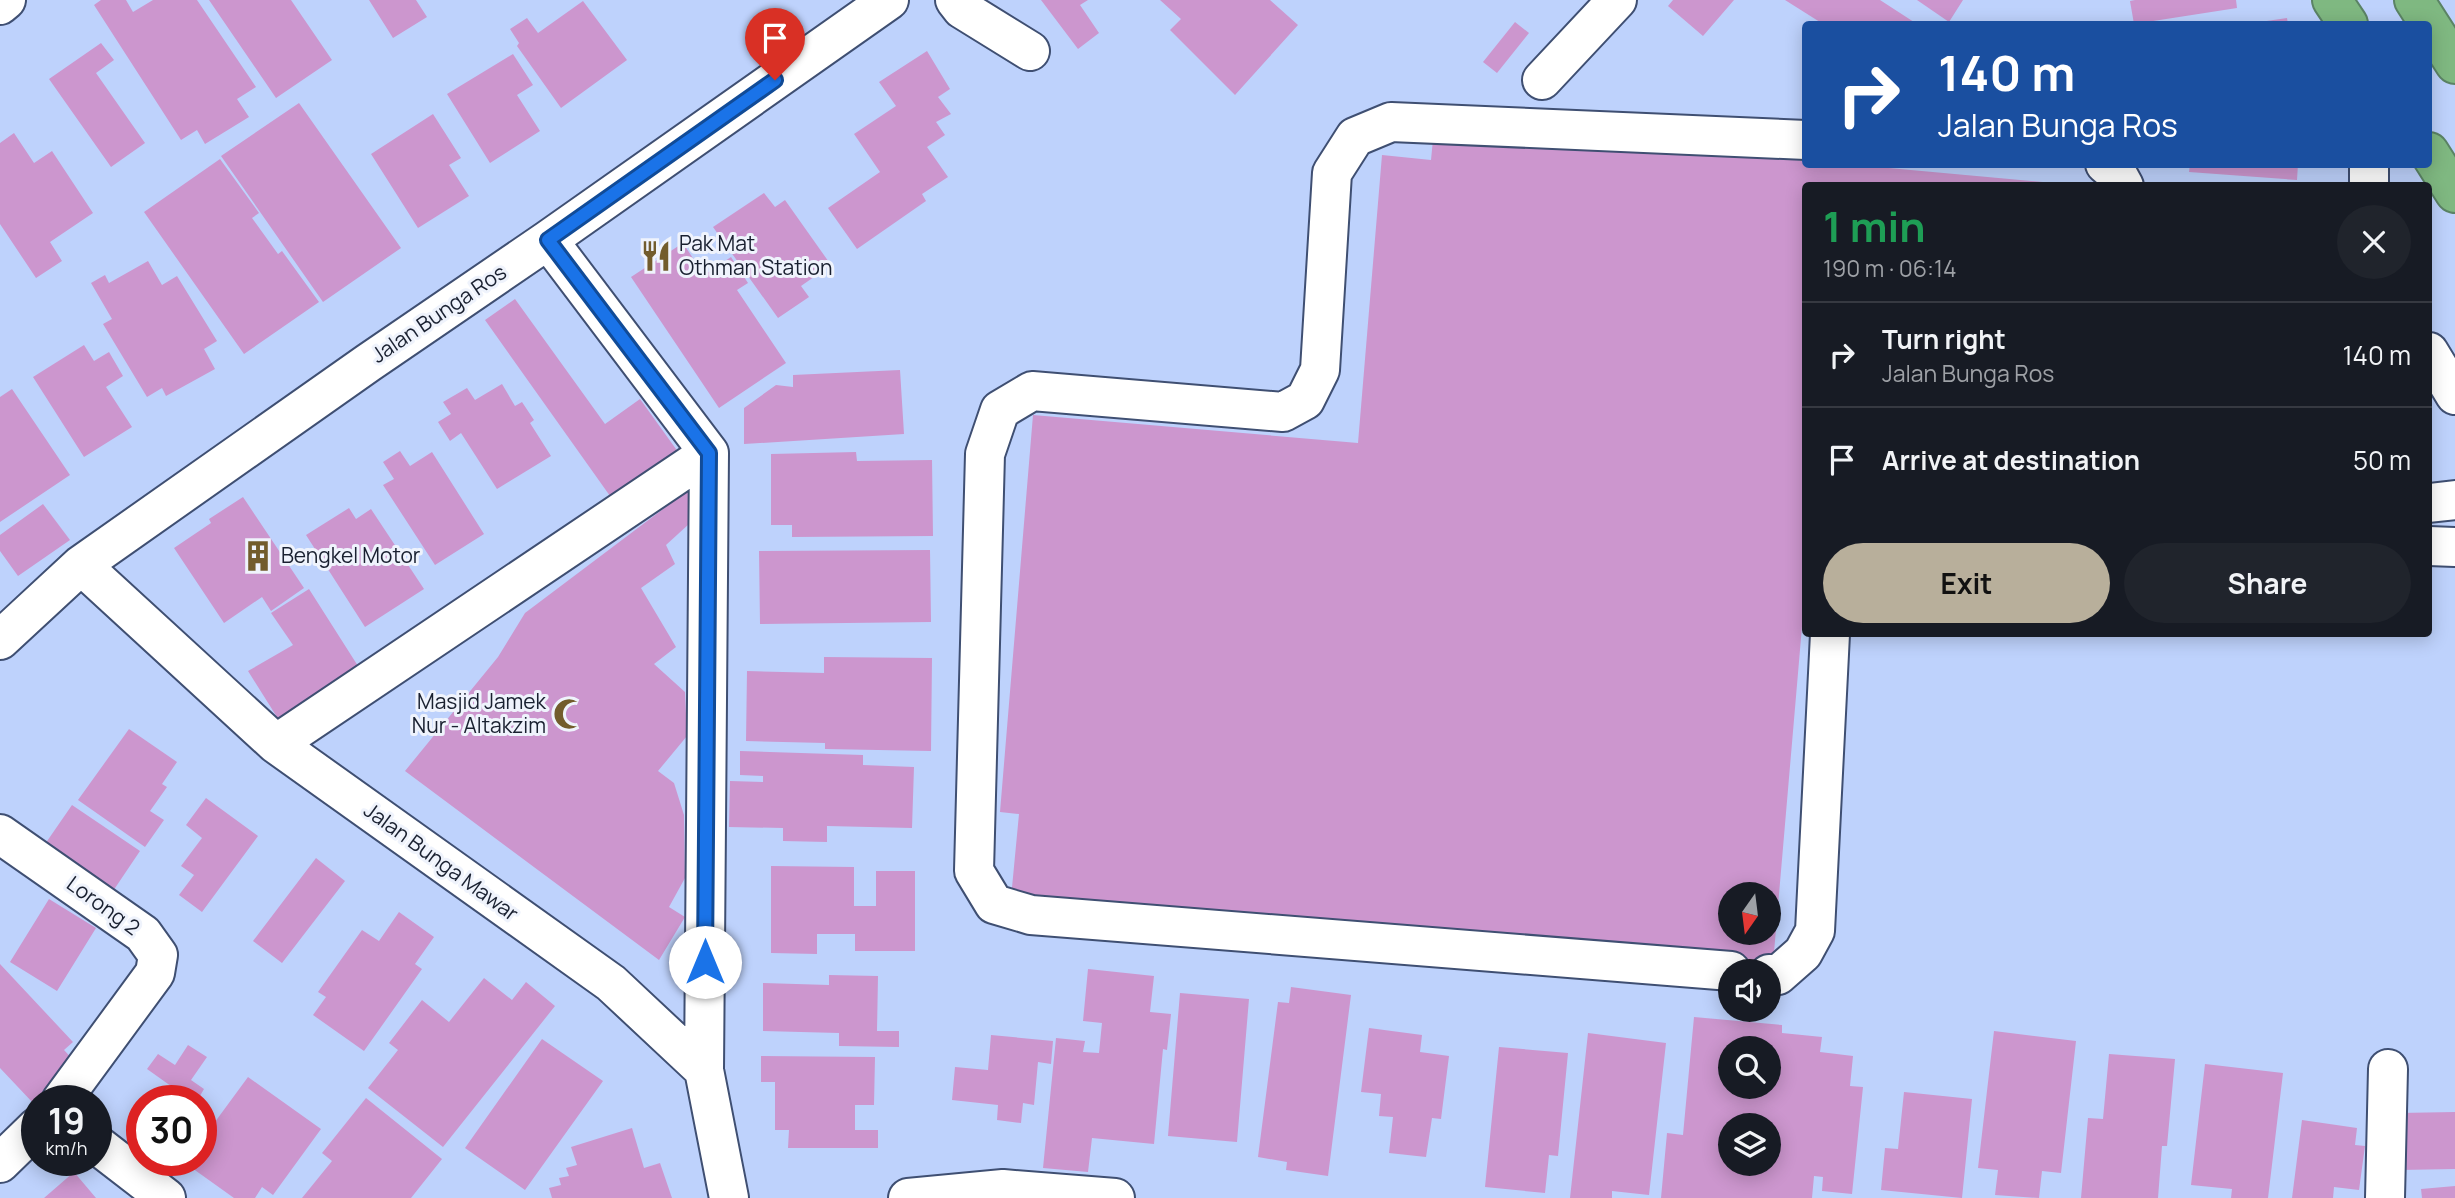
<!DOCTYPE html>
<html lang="en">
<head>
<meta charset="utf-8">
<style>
	:root { --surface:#171b24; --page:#20242c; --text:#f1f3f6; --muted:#9ea1a6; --line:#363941; --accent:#b8af9b }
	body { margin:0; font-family:Manrope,sans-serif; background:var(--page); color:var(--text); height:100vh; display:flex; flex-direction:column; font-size:26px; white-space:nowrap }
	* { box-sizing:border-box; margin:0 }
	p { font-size:23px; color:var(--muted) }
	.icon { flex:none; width:38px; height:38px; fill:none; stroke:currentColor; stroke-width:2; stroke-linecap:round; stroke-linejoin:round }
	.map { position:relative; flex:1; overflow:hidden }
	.sheet { position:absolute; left:1802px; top:182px; width:630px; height:455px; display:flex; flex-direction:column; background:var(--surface); border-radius:7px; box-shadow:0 4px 18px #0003 }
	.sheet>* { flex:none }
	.hud { position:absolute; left:1802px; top:21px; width:630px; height:147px; border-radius:7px; box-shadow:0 4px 18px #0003; background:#1a4fa0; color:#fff; overflow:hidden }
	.needle { width:46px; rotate:194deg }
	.tools { position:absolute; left:1718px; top:882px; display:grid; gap:14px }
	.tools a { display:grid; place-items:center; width:63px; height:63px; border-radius:50%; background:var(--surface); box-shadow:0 4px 18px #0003; font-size:35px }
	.speed { position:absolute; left:21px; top:1085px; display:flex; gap:14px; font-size:35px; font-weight:700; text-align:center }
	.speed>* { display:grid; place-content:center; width:91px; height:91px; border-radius:50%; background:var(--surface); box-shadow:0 4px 18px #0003; line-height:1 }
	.speed small { font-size:18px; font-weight:400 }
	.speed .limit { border:10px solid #d22; background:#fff; color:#111 }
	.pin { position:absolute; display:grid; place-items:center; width:60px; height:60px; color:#fff; margin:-72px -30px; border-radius:50% 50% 50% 0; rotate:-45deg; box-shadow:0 0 7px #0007 }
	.pin .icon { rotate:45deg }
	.me { position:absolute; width:77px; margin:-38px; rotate:0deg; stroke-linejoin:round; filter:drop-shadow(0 0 5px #0008) }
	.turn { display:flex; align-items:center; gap:24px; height:147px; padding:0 21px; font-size:32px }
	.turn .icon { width:91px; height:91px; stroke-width:2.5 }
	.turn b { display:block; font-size:49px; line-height:60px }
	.round { display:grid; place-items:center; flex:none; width:74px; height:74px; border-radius:37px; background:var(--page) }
	.summary { display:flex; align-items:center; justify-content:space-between; height:119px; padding:0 21px }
	h1 { font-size:42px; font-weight:700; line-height:52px; color:#1e9e55 }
	.button { display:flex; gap:14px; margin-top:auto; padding:14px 21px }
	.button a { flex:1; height:80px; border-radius:42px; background:var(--accent); color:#111; font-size:28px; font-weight:700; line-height:80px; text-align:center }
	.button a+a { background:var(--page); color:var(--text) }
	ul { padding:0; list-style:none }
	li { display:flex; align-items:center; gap:21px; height:105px; padding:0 21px; border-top:2px solid var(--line) }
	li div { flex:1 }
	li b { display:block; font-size:26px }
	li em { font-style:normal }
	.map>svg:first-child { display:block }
	.building { fill:#cc96ce; fill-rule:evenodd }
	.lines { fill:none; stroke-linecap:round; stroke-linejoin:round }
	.minor-casing { stroke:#3f4f72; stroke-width:42 }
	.highway-casing { stroke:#5b8365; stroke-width:42 }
	.minor { stroke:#fff; stroke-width:38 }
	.highway { stroke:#7fb881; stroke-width:38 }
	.route-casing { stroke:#114b97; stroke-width:18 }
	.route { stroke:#1a73e8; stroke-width:12 }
	.labels { text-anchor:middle; stroke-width:6; stroke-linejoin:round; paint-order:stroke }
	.poi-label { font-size:21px; fill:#192030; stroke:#eff3fc; text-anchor:start }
	.street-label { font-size:21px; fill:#192030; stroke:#eff3fc }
</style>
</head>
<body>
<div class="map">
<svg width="2455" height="1198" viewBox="0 0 2455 1198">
	<rect width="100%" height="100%" fill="#bed2fc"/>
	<!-- building -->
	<path class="building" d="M101,0h25l7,12 20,-12h44l59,87 -19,12 12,18 -44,27 -8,-14 -16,10 -87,-135z
		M209,0h82l41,60 -56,38z
		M369,0h47l11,17 -34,21z
		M1041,0h47l-8,5 19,28 -21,16z
		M1160,0h110l28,25 -63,70 -65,-65 11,-11z
		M1673,0h61l-31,36 -35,-30z
		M1785,0h95l37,24h-94z
		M1917,0h46l-14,22z
		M2135,0h101l1,8 -103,16 -4,-23z
		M583,1l44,59 -66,48 -44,-62 2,-3 -9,-14 17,-11 11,15z
		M2287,18l1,6h-34l-1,-1z
		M1515,22l14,11 -32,40 -14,-11z
		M101,43l13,17 -18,13 49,70 -34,24 -62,-88z
		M927,51l23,38 -12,8 13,17 -15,8 9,13 -18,12 21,30 -26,17 4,7 -69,48 -29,-41 52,-36 -26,-38 42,-28 -17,-24z
		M513,54l20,31 -16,10 23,36 -50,32 -43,-69z
		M299,103l102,145 -78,54 -102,-146z
		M433,114l28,44 -12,7 20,31 -51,32 -47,-74z
		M1434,129l372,32v3h39l219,20v2h-258v394l-33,384 -762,-66 8,-84 -19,-2 33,-397 325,28 24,-288 49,5zM1731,894h38v39h-38z
		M14,133l20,30 18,-12 41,62 -43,29 12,19 -26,17 -36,-54v-81z
		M220,159l39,54 -7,5 26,36 4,-3 37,51 -75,52 -100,-142z
		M2190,164h108l-1,16 -108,-8z
		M764,193l11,14 10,-7 46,65 -30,21 8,11 -31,21 -65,-91z
		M683,243l21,32 27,-18 17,26 -11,7 49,73 -67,45 -88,-131z
		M148,261l14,24 15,-9 40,65 -13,8 11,20 -49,27 -4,-8 -15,9 -44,-73 9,-5 -21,-36 14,-8 4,8z
		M515,299l90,125 35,-25 41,57 -66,47 -130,-183z
		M84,345l10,16 15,-9 14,24 -17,11 26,40 -48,30 -51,-80z
		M900,370l4,64 -160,10v-36l32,-23 17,2v-12z
		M502,384l13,22 7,-4 12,18 -4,3 21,33 -54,33 -36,-56 -11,8 -12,-19 13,-8 -8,-12 24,-14 8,12z
		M12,389l58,86 -70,47v-125z
		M400,451l10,15 22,-14 52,82 -49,31 -52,-80 11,-6 -11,-17z
		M856,452l1,9 75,-1 1,76 -141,1v-12h-21v-71z
		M687,491l14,22 -35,32 9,19 -34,24 35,59 -22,17 31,28 2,44 -29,35 16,12 10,32 1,63 -16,29 16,10 -26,43 -254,-189 93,-114 27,-44z
		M243,497l61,91 -33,23 -9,-14 -38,26 -50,-75 37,-25 -2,-4z
		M43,504l27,36 -52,36 -18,-25v-16z
		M349,508l7,11 15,-10 53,80 -59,38 -59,-92z
		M930,550l1,72 -171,2 -1,-73z
		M309,589l56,88 -83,48 -34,-54 45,-26 -22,-32z
		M824,657l108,1 -1,93 -106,-2v-6l-79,-2 1,-70 77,2z
		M129,729l48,33 -15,22 5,3 -17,24 14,9 -19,27 -67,-47z
		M740,751l123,4v10l51,2 -2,61 -85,-2v16l-44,-1v-13l-54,-1 1,-46 33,1v-6l-23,-1z
		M206,798l52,38 -56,76 -23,-17 15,-20 -13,-9 21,-28 -16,-13z
		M72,805l68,46 -29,43 -68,-47z
		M316,858l29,23 -63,82 -29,-22z
		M771,866l83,1v39h22v-35h39v80h-60v-17h-38v20l-46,-1z
		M49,899l47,29 -39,63 -47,-29z
		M399,912l35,25 -19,27 7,5 -58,82 -51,-36 13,-18 -8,-5 44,-62 17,11z
		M0,964l73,78 -9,8 13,14 -43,40 -34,-36z
		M1088,969l66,7 -4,36 21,2 -4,36 -4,-1 -9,95 -62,-6 -4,34 -45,-4 13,-130 29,3 -2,11 16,1 3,-30 -19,-2z
		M829,975l49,1 -1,55h22v16l-60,-1v-13l-76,-2v-48l66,2z
		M484,978l28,22 14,-18 29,24 -112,141 -75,-59 30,-38 -9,-7 33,-43 27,22z
		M1291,987l60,8 -23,181 -42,-6 1,-8 -29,-5 20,-155 11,1z
		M1180,993l69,6 -12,143 -69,-6z
		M1694,1017l88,8v8l40,4 -2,15 33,4 -3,30 13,1 -11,107 -30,-3 1,-14 -9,-1 -2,22h-151l6,-65 16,2zM1731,1048h38v39h-38zM1731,1125h38v39h-38z
		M1369,1028l53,7 -2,17 29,4 -8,63 -9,-1 -6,39 -37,-4 4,-36 -14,-1 2,-22 -20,-2z
		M1994,1031l82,10 -15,132 -19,-2 -3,27 -44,-3 3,-25 -20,-2z
		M1588,1033l78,10 -17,152 -37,-4v7h-42z
		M991,1035l62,6 -2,23 -13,-2 -4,43 -11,-2 -2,20 -24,-3 1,-15 -46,-5 3,-33 33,3z
		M542,1039l61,42 -78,109 -60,-42z
		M188,1045l19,12 -16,23 13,9 -7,12h-5l-45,-32 11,-15 17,11z
		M1499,1047l69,6 -10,103 -9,-1 -4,38 -60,-6z
		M2109,1054l66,5 -8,87h-5l-4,52h-77l7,-80 15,1z
		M761,1056l114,1 -1,48h-19v25h23v18h-90l1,-18h-14v-48h-14z
		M2205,1064l78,9 -15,125h-37l1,-9 -41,-4z
		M248,1077l73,52 -48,66 -11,-8 -7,11h-21l-49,-35 2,-3h14v-19z
		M1904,1092l68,7 -10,99 -81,-8 4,-42 13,1z
		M366,1098l76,61 -31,39h-109l30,-37 -10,-8z
		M2455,1112v57l-55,1 -2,-57z
		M2302,1120l55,8 -2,17 10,1 -6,44 -25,-3 -1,11h-41z
		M632,1128l12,40 16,-5 12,35h-120l-3,-10 12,-3 -2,-7 10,-2 -3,-8 11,-3 -6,-18z
		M74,1172l22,26h-52z
		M2455,1186v12h-33l-1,-9z"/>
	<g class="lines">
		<defs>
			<path id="minor" d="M955,0l7,9 68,42
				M0,5l6,-5
				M1542,80l75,-80
				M2105,164l13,11 6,11
				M2369,164v22
				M548,240l161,213 -5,617
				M2429,352l26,43
				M2429,503l26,-3
				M2429,546l26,1
				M81,565l195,179 335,239 93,87 25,128
				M0,640l81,-75 287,-202 180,-123 341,-240
				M276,744l433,-291
				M0,834l143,100 15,21 -3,18 -94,128
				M1731,971l-700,-56 -37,-11 -20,-33 11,-417 15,-44 32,-19 251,21 22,-12 15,-30 12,-197 23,-36 36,-15 415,18
				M1769,974l9,1 25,-22 12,-22 15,-297
				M96,1144l70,54
				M0,1163l37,-36
				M908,1198l95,-9 112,9
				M2385,1198l3,-129"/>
			<path id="highway" d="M2332,0l16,24
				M2414,0l41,64
				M2429,152l26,41"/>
		</defs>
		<!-- minor casing -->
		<use href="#minor" class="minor-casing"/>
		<!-- highway casing -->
		<use href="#highway" class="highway-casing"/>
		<!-- minor -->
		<use href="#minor" class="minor"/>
		<!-- highway -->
		<use href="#highway" class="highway"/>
	</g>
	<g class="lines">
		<defs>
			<path id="route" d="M705,962l4,-509 -161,-213 227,-160"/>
		</defs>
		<!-- route casing -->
		<use href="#route" class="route-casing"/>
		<!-- route -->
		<use href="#route" class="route"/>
	</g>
	<!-- icons -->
	<defs>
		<symbol id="restaurant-bare" viewBox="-9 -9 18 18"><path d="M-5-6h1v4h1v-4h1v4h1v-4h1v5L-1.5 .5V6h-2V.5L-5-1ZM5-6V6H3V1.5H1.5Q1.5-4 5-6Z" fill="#725c2c" stroke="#eff3fc" stroke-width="2.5" paint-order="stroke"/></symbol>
		<symbol id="building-bare" viewBox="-9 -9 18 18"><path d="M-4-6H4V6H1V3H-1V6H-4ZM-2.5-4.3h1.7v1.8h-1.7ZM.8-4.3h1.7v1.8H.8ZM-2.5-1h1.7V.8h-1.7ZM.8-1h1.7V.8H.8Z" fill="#725c2c" stroke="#eff3fc" stroke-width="2.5" paint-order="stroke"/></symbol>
		<symbol id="mosque-bare" viewBox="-9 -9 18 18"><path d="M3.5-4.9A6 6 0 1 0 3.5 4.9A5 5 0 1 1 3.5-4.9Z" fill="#725c2c" stroke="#eff3fc" stroke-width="2.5" paint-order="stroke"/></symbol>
	</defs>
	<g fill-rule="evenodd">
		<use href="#restaurant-bare" x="634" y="234" width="44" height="44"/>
		<use href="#building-bare" x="236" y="534" width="44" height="44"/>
		<use href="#mosque-bare" x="547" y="692" width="44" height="44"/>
	</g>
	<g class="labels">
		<!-- poi labels -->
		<g class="poi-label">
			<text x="679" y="251">Pak Mat<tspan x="679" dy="24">Othman Station</tspan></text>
			<text x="281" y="563">Bengkel Motor</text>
			<text x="546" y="709" text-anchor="end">Masjid Jamek<tspan x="546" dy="24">Nur - Altakzim</tspan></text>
		</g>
		<!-- street labels -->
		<g class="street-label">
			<text transform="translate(439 314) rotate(-34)" y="7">Jalan Bunga Ros</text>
			<text transform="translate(441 862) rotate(36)" y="7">Jalan Bunga Mawar</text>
			<text transform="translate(103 906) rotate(36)" y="7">Lorong 2</text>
		</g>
	</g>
</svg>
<div class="tools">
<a><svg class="needle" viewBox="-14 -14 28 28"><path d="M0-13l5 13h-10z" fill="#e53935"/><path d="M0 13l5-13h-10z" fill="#9ea1a6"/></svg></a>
<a><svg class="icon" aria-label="sound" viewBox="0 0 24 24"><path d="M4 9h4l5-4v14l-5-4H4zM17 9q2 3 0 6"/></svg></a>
<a><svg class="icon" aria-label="search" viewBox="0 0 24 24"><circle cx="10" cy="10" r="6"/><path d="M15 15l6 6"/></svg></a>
<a><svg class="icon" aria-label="layers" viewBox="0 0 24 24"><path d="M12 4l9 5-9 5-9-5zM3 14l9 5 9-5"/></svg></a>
</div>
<div class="speed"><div>19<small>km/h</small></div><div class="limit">30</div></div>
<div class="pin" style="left:775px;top:80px;background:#d93025"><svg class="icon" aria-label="arrive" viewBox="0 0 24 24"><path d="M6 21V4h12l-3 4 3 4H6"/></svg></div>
<svg class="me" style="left:705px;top:962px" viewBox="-20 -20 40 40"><circle r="19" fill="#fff"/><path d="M0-13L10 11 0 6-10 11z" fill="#1a73e8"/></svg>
<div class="hud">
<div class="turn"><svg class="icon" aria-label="right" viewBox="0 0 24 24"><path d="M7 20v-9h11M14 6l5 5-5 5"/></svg><div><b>140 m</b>Jalan Bunga Ros</div></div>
</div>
<section class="sheet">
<div class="summary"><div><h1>1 min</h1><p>190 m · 06:14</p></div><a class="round"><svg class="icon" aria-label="close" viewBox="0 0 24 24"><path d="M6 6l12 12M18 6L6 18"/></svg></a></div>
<ul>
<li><svg class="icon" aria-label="right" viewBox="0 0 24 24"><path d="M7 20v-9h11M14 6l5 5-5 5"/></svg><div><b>Turn right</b><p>Jalan Bunga Ros</p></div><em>140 m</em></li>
<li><svg class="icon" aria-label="arrive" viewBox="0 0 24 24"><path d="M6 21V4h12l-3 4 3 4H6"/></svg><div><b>Arrive at destination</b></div><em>50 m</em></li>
</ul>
<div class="button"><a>Exit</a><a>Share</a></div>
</section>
</div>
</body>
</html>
